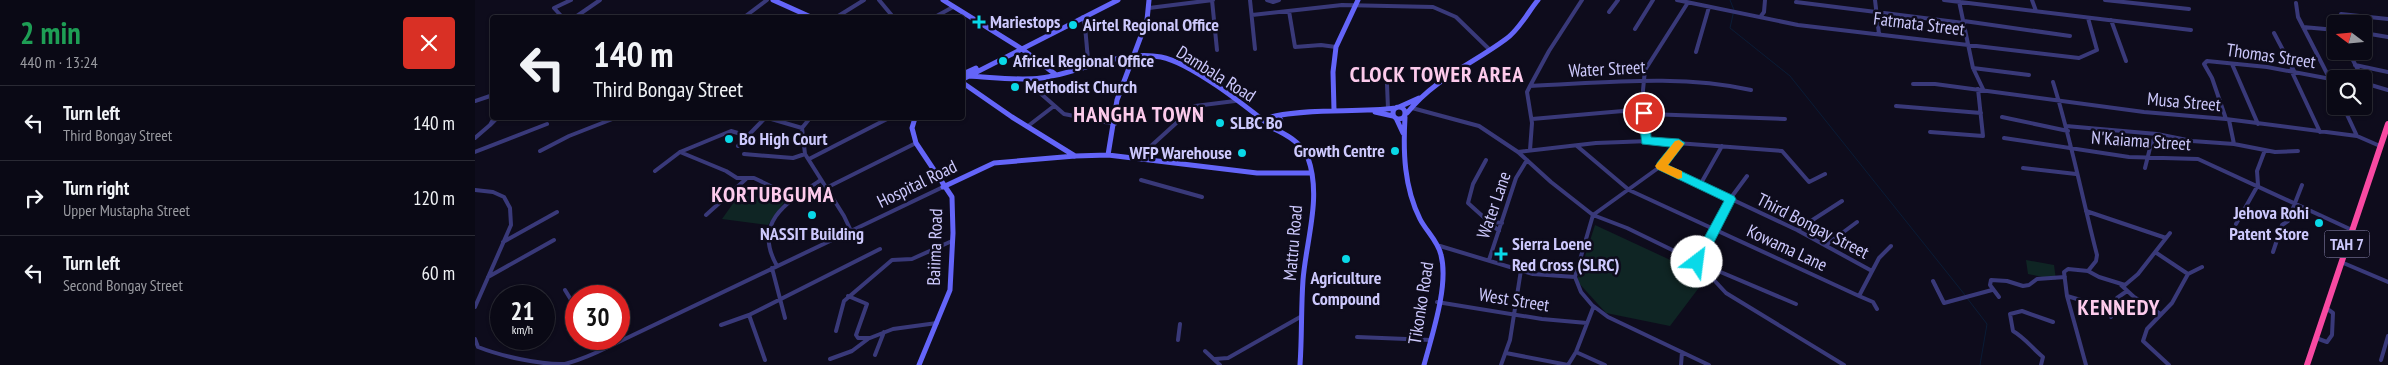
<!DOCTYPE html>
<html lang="en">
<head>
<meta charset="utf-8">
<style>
	:root { --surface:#0a0915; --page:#181722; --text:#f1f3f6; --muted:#999aa0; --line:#2a2a34 }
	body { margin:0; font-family:"PT Sans Narrow",sans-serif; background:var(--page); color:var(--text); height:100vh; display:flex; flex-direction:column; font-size:19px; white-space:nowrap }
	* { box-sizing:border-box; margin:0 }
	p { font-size:16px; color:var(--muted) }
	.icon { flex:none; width:28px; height:28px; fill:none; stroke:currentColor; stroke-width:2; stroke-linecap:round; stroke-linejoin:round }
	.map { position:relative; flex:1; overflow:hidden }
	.sheet { display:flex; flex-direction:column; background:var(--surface); width:475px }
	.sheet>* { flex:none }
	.hud { position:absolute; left:15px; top:15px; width:475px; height:105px; border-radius:5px; box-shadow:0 1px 4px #0004,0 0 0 1px var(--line); background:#0a0915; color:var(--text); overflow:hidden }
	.needle { width:32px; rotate:286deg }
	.buttons { position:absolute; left:1852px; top:15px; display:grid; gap:10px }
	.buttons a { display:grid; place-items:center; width:45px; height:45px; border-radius:5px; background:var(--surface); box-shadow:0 1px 4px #0004,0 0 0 1px var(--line); font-size:25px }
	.speed { position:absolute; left:15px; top:285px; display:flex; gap:10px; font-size:25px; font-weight:700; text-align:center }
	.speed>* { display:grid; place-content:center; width:65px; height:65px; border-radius:50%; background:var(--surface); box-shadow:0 1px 4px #0004,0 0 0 1px var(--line); line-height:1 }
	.speed small { font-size:12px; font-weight:400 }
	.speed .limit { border:8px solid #d22; background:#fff; color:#111 }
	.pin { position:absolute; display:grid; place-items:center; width:42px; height:42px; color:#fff; margin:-21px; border:2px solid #fff; border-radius:50%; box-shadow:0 1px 5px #0007 }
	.me { position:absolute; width:55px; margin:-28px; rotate:30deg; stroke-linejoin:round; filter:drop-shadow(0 0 4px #0008) }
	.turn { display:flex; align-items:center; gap:18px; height:105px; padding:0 20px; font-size:22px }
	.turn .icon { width:65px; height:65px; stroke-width:2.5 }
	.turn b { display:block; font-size:35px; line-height:42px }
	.round { display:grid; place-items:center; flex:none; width:52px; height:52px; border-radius:5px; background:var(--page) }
	.overview { display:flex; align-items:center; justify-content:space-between; height:85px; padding:0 20px }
	h1 { font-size:30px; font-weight:800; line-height:38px; color:#1e9e55 }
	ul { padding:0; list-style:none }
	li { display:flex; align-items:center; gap:15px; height:75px; padding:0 20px; border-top:1px solid var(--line) }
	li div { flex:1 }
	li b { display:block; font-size:19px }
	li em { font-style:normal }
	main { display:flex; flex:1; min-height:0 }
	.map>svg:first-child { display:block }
	.green { fill:#0f2524 }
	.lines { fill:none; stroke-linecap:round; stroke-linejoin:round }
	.stream { stroke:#0a1c36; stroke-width:1 }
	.street { stroke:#393979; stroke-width:4 }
	.secondary { stroke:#6465f9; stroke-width:5 }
	.highway { stroke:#f849a2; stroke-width:6 }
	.route { fill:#09d9e8; stroke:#068d97 }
	.slow { fill:#f59e0b }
	.poi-dot { fill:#09d9e8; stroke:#0e0c1c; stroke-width:2 }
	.labels { text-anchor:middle; stroke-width:5; stroke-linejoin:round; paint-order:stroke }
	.shield { fill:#0e0c1c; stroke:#9490ba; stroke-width:1 }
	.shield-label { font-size:16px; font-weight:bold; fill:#cdc9fd }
	.poi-label { font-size:18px; font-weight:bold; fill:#cdc9fd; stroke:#0e0c1c; text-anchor:start }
	.street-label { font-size:18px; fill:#cdc9fd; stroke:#0e0c1c }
	.district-label { font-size:22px; font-weight:bold; letter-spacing:1px; fill:#fdcbec; stroke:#0e0c1c }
</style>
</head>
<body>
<main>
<section class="sheet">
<div class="overview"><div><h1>2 min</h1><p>440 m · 13:24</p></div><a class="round" style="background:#d93025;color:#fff"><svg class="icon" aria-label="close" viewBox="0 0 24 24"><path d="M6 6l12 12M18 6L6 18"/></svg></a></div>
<ul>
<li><svg class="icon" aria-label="left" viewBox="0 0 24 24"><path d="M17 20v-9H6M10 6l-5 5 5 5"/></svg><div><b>Turn left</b><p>Third Bongay Street</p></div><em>140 m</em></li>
<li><svg class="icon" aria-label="right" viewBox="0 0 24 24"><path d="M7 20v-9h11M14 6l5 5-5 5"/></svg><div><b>Turn right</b><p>Upper Mustapha Street</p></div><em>120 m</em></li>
<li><svg class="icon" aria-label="left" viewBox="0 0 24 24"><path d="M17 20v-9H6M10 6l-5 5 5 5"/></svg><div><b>Turn left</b><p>Second Bongay Street</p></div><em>60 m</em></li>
</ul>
</section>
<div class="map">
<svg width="1913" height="365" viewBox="0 0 1913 365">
	<rect width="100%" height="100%" fill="#0e0c1c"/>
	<!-- green -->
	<path class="green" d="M264,195l46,6 -17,24 -46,-6z
		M1120,225l112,52 -37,49 -64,-13 -29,-32z
		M1551,260l28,5 2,15 -28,-6z"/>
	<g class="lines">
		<!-- stream -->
		<path class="stream" d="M1255,0l4,10 -4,18 60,48 175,219
			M1492,298l20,26 -7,41"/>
		<!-- street -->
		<path class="street" d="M404,0l15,18
			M737,0l5,50
			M775,0l5,49
			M792,0l6,2 6,-2
			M1202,0l121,25 281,33 18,-8 -9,-32
			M1400,0l4,34
			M1469,0l247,30
			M1557,0l4,11
			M1630,0l84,9
			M1484,1l14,67 10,21
			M1321,2l168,21
			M1821,3l2,14 38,74
			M674,8l64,-8
			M814,11l6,36 26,-2 15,2
			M1134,12l9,-12
			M1866,14l47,5
			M777,15l90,-10 91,2 23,10 34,33
			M1286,16l3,-4 1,-12
			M608,17c4,17 3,31 6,48
			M88,18l-9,-10 17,-8
			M99,18l26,-18
			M268,18l24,-18
			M360,18l29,-18
			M458,18l20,-11
			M1636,20l15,41
			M1489,21l106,15
			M1828,27l33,3
			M1160,29l18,-29
			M1799,33l20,38
			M1889,33l24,4
			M1873,51l15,28
			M1221,52l13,-45
			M1757,64l26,60
			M1880,65l33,7
			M1498,68l56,7
			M1816,70l29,62
			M1578,82c18,57 29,115 44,173l-1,6 -8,10 -20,-2 -4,3 3,24 19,69
			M1889,83l24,7
			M912,84l1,25
			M1438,84h22l209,28 82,7 131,17 23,10
			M1055,86l19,-35 33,-51
			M565,93l24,21 51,10
			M0,101l18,-6
			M1421,106l85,7
			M1868,106l14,30
			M937,108l67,18 39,26 33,30 42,33 34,13 70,34 99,42
			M1527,117l66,14
			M19,118l-4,7 7,-7
			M293,118l34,10
			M335,118l-8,10 3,26 39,62 7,15
			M1057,119l91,-8 25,3 137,5
			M1751,119l-14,-41 -8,-14 3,-3 60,6 69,13
			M553,126l26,-20
			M1591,126l91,8 35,7 42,3 -5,-24
			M1455,132l53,4 -5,-47
			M0,138l15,-13
			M1529,138l125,19 69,2 154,71
			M1171,141l-3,-51 2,-20 42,-66
			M1759,144l41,8 23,-1
			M263,146l27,-28
			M676,146l44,-40 40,-5
			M1102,146l52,44 230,106 20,-38 12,-12
			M1055,150l2,-27 -5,-31 3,-6c73,-3 149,-12 221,4
			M65,151l29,-15 46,-18
			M0,152l72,-28
			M205,152l46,19 11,7h17l27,13 16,4
			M1043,152l78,-9 54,-2 132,10 27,31 16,-8
			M269,154l49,4 12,-4
			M334,159l80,-41
			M1011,160l-13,24 -5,19 31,28
			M1186,166l136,64 75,41
			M1548,168l53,6
			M1670,168l6,-24 6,-10
			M180,171l25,-19 51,-21 17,5
			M666,180l61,17
			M1225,185l22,-39
			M351,188l90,-45
			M0,190l18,2 11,5 6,11 1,17 -36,82
			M1611,211l80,27
			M231,215l40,-36
			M1118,215l-18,62 6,15 11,13 16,12 101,48
			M1118,215l68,-49 18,-23
			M1012,221l15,2
			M1761,224l22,-39 -1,-14 8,-21
			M1322,230l45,-29
			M28,242l54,-30
			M1351,245l31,-23
			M965,246l93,28 42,3
			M1680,252l33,22 -16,29 -25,26 -4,12 26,24
			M1798,252l9,-27 6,-4 14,-36
			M1014,260l27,-82 11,-18
			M1222,262l33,-63 17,-23
			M1866,262l47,20
			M1224,264l27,29 118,72
			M302,266c-25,-44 10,-64 44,-86
			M297,268l13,50
			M1613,271l11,6 26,8 13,-11 32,-41
			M1713,274l14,-7
			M13,277l66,-37
			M1458,281l11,22 48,-13
			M1646,285l13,12 25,16
			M90,290l11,18
			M373,296l19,8 -11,31 2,3h12l23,-9 44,-6
			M1384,296l14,6 4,7
			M1592,296l27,8
			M1524,297l-9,-12 1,-5 16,1 16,5 6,-1 8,-6 28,-2
			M962,302l105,17 45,4
			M274,315l16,45
			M1636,317l6,-19 10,-7
			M246,325l28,-10 131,-66
			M361,331l8,-30 48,-41 20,-1 40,-18
			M882,337l74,3
			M1841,338l11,4 5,-7 1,-22 -7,-5
			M0,339l3,8c23,9 62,18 87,17 15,-4 29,-10 43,-17l335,-160
			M123,339l5,9
			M703,340l2,-16
			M730,351l15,14
			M1101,352l29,13
			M1031,353l62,12
			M400,355l9,-23
			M355,359l22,-8 16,-12
			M740,359l13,-1 74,-42
			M1906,360l7,-24
			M1026,365l9,-25 11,-70
			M1093,365l8,-13 17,-44
			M1206,365l1,-13
			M1566,365l2,-8c-11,-9 -18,-19 -30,-26l-3,-17 12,-3 31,11"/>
		<!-- secondary -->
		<path class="secondary" d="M298,0l40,18
			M468,0l79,49 33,25
			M488,74l13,-6
			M493,76c24,1 49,5 73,2 39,-5 80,-29 120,-21 30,6 83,48 107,67
			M488,79l155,-79
			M488,83l49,34 63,39
			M918 113a6 6 0 1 1 12 0a6 6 0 1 1-12 0Z
			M924,107l20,-9
			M859,110l-1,-38 3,-25 22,-47
			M900,112l18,4
			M932,113c28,-35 64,-48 99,-74 13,-9 22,-27 32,-39
			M794 122a6 6 0 1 1 12 0a6 6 0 1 1-12 0Z
			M800,116c40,-8 81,-3 121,-8
			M930,117c-2,35 -1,70 15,102 6,12 18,22 21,36 8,30 -9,80 -17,110
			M440,118l-3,10 4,15 36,54 1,36 -3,57 -31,75
			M921,118l7,15
			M795,127c14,6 32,15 38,31 14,39 -2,83 -5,122 -2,28 -1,57 -3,85
			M633,155l9,-55 30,-80 2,-20
			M468,187l51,-24 81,-7 33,-1 149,18h54"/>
		<!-- highway -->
		<path class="highway" d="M1832,365l81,-241"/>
	</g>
	<!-- route -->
	<path class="route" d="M1169,109l5,4 2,24 28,2 6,4 -17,22 66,31 2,3 -34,67 -5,1 -6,-5 33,-61 -67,-32v-6l13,-16 -28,-3 -4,-31z"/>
	<!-- slow -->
	<path class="slow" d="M1204,140l5,4 -16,21 14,6v7l-4,1 -21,-10 -2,-3 20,-25z"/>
	<!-- markers -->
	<g class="poi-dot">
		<path d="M501.5 14.5h5v5h5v5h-5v5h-5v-5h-5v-5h5z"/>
		<circle cx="598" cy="25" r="5"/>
		<circle cx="528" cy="61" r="5"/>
		<circle cx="540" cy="87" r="5"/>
		<circle cx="745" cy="123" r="5"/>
		<circle cx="254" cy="139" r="5"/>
		<circle cx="920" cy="151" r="5"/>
		<circle cx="767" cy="153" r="5"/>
		<circle cx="337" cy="215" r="5"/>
		<circle cx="1844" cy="223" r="5"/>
		<path d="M1023.5 246.5h5v5h5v5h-5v5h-5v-5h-5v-5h5z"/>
		<circle cx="871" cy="259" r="5"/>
	</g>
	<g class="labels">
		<!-- shield labels -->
		<rect class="shield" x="1849.5" y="230.5" width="45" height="27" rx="4"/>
		<g class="shield-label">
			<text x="1872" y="250">TAH 7</text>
		</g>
		<!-- poi labels -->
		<g class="poi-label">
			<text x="515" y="28">Mariestops</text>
			<text x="608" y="31">Airtel Regional Office</text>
			<text x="538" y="67">Africel Regional Office</text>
			<text x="550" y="93">Methodist Church</text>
			<text x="755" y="129">SLBC Bo</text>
			<text x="264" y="145">Bo High Court</text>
			<text x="910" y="157" text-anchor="end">Growth Centre</text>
			<text x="757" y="159" text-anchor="end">WFP Warehouse</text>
			<text x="1834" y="219" text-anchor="end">Jehova Rohi<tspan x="1834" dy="21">Patent Store</tspan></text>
			<text x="337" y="240" text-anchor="middle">NASSIT Building</text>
			<text x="1037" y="250">Sierra Loene<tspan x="1037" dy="21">Red Cross (SLRC)</tspan></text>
			<text x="871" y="284" text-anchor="middle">Agriculture<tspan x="871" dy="21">Compound</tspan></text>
		</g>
		<!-- street labels -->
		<g class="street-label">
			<text transform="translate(1444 24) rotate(7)" y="6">Fatmata Street</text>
			<text transform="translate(1796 56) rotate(8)" y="6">Thomas Street</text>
			<text transform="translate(1132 69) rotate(-3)" y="6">Water Street</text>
			<text transform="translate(741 74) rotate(32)" y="6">Dambala Road</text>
			<text transform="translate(1709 102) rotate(5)" y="6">Musa Street</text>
			<text transform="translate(1666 141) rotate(4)" y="6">N'Kaiama Street</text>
			<text transform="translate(442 184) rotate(-26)" y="6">Hospital Road</text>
			<text transform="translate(1019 205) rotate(-71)" y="6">Water Lane</text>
			<text transform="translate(1338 226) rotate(27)" y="6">Third Bongay Street</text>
			<text transform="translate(818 243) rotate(-85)" y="6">Mattru Road</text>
			<text transform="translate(460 247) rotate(-88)" y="6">Baiima Road</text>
			<text transform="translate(1312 248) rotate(25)" y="6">Kowama Lane</text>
			<text transform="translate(1039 300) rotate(9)" y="6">West Street</text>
			<text transform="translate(946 303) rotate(-81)" y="6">Tikonko Road</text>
		</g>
		<!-- district labels -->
		<g class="district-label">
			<text x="962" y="82">CLOCK TOWER AREA</text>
			<text x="664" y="122">HANGHA TOWN</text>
			<text x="298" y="202">KORTUBGUMA</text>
			<text x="1644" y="315">KENNEDY</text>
		</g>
	</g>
</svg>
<div class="buttons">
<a><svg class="needle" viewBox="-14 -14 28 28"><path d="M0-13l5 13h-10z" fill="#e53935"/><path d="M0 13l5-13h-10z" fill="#999aa0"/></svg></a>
<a><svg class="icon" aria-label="search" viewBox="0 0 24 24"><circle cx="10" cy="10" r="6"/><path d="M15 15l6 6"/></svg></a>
</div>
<div class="speed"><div>21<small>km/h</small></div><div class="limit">30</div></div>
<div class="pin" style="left:1169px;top:113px;background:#d93025"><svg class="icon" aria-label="arrive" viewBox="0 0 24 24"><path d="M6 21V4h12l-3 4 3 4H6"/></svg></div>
<svg class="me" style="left:1222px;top:262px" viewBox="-20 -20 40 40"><circle r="19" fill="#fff"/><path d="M0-13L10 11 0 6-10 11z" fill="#09d9e8"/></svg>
<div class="hud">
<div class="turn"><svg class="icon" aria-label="left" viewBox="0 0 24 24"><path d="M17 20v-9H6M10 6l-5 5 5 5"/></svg><div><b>140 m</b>Third Bongay Street</div></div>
</div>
</div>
</main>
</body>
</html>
